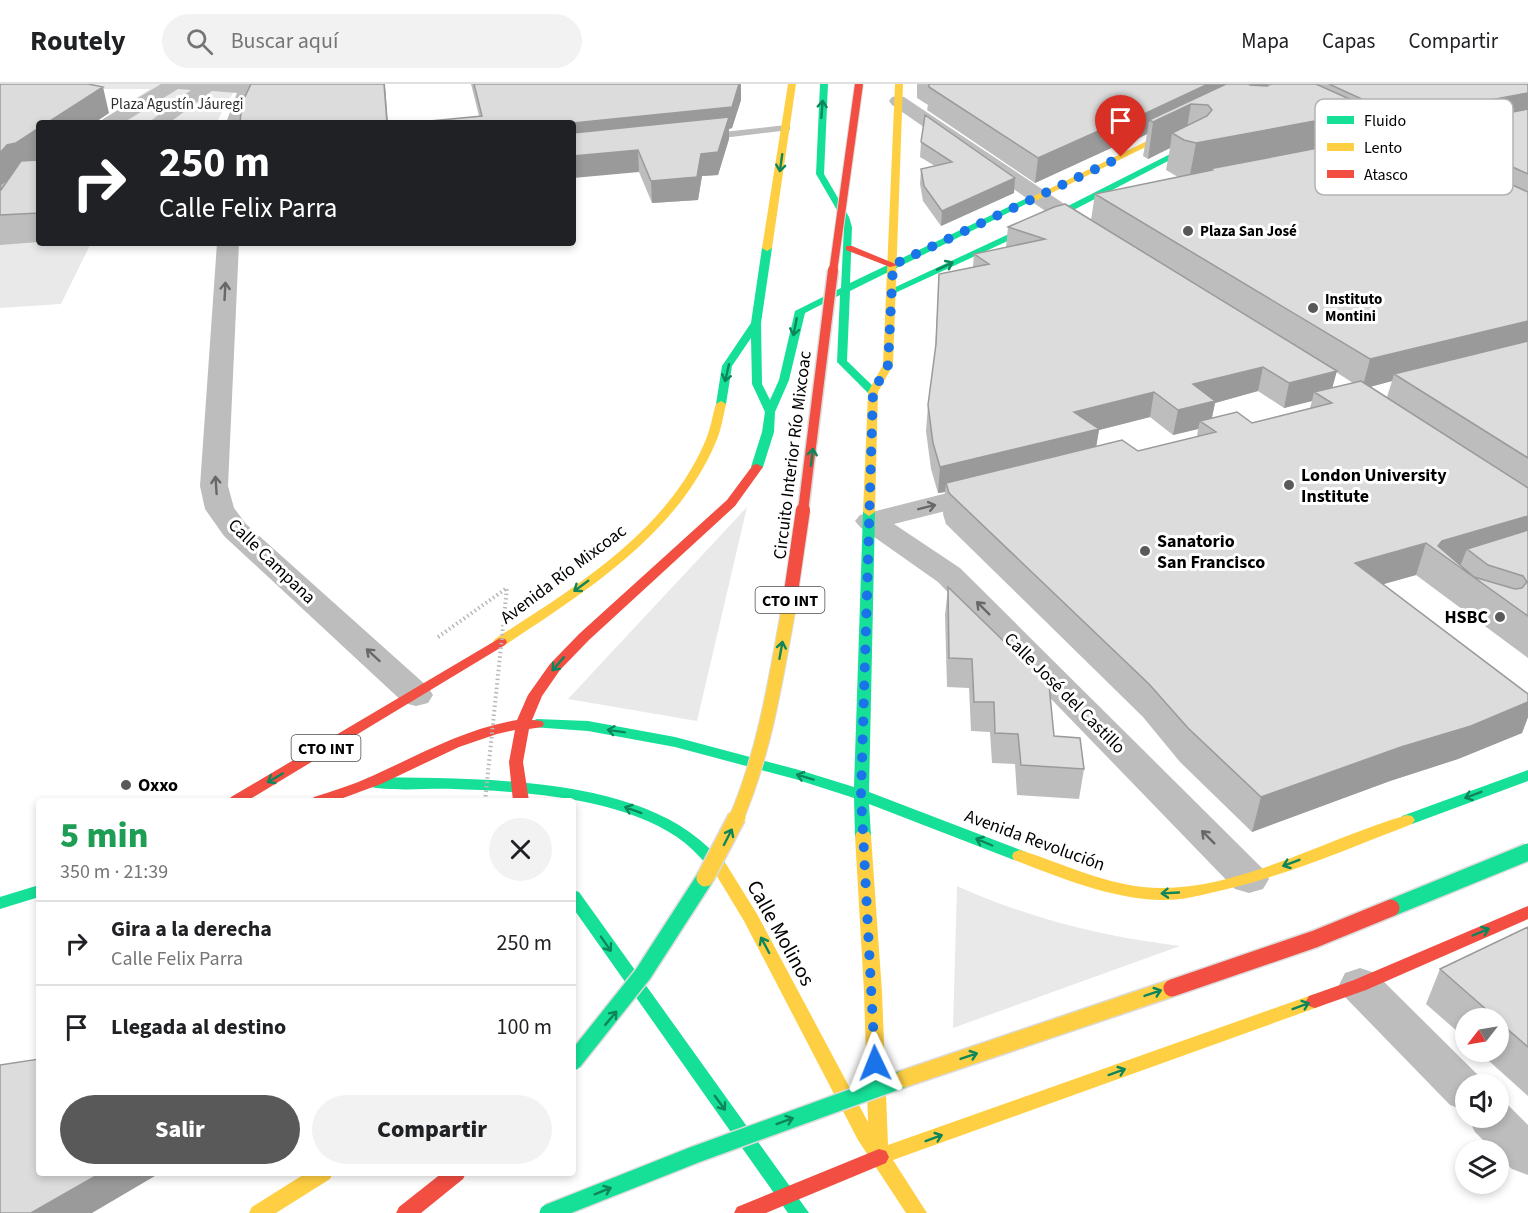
<!DOCTYPE html>
<html lang="es">
<head>
<meta charset="utf-8">
<style>
	:root { --surface:#fff; --page:#f2f2f2; --text:#202124; --muted:#757577; --line:#e0e0e0; --accent:#595959 }
	body { margin:0; font-family:"Source Sans 3",sans-serif; background:var(--page); color:var(--text); height:100vh; display:flex; flex-direction:column; font-size:22px; white-space:nowrap }
	* { box-sizing:border-box; margin:0 }
	p { font-size:20px; color:var(--muted) }
	.icon { flex:none; width:33px; height:33px; fill:none; stroke:currentColor; stroke-width:2; stroke-linecap:round; stroke-linejoin:round }
	.map { position:relative; flex:1; overflow:hidden }
	.side { position:absolute; left:36px; top:714px; width:540px; height:378px; display:flex; flex-direction:column; background:var(--surface); border-radius:6px; box-shadow:0 3px 9px #0003 }
	.side>* { flex:none }
	.banner { position:absolute; left:36px; top:36px; width:540px; height:126px; border-radius:6px; box-shadow:0 3px 9px #0003; background:#202124; color:#fff; overflow:hidden }
	.needle { width:39px; rotate:239deg }
	.fabs { position:absolute; left:1455px; top:924px; display:grid; gap:12px }
	.fabs a { display:grid; place-items:center; width:54px; height:54px; border-radius:50%; background:var(--surface); box-shadow:0 3px 9px #0003; font-size:30px }
	.pin { position:absolute; display:grid; place-items:center; width:51px; height:51px; color:#fff; margin:-62px -26px; border-radius:50% 50% 50% 0; rotate:-45deg; box-shadow:0 0 6px #0007 }
	.pin .icon { rotate:45deg }
	.me { position:absolute; width:66px; margin:-33px; rotate:358deg; stroke-linejoin:round; filter:drop-shadow(0 0 4px #0008) }
	.turn { display:flex; align-items:center; gap:21px; height:126px; padding:0 24px; font-size:27px }
	.turn .icon { width:78px; height:78px; stroke-width:2.5 }
	.turn b { display:block; font-size:42px; line-height:51px }
	.round { display:grid; place-items:center; flex:none; width:63px; height:63px; border-radius:32px; background:var(--page) }
	.overview { display:flex; align-items:center; justify-content:space-between; height:102px; padding:0 24px }
	h1 { font-size:36px; font-weight:800; line-height:45px; color:#1e9e55 }
	.cta { display:flex; gap:12px; margin-top:auto; padding:12px 24px }
	.cta a { flex:1; height:69px; border-radius:36px; background:var(--accent); color:#fff; font-size:24px; font-weight:800; line-height:69px; text-align:center }
	.cta a+a { background:var(--page); color:var(--text) }
	ul { padding:0; list-style:none }
	li { display:flex; align-items:center; gap:18px; height:84px; padding:0 24px; border-top:2px solid var(--line) }
	li div { flex:1 }
	li b { display:block; font-size:22px }
	li em { font-style:normal }
	header { display:flex; align-items:center; gap:36px; box-sizing:border-box; height:84px; padding:0 30px; background:var(--surface); border-bottom:2px solid var(--line) }
	header strong { font-size:28px }
	nav { display:flex; gap:33px; margin-inline-start:auto; font-size:21px }
	.search { width:420px; height:54px; background:var(--page); display:flex; align-items:center; gap:15px; box-sizing:border-box; padding:0 21px; border-radius:33px; color:var(--muted); font-size:22px }
	.map>svg:first-child { display:block }
	.green { fill:#e9e9e9 }
	.lines { fill:none; stroke-linecap:round; stroke-linejoin:round }
	.path { stroke:#b8b8b8; stroke-width:4; stroke-dasharray:1.5 3; stroke-linecap:butt }
	.lane { fill:#bdbdbd; fill-rule:evenodd }
	.street { fill:#bdbdbd; fill-rule:evenodd }
	.fast { fill:#16e098; fill-rule:evenodd }
	.slow { fill:#ffcf43; fill-rule:evenodd }
	.jam { fill:#f24e42; fill-rule:evenodd }
	.fast-bridge-casing { stroke:#dbdbdb; stroke-width:20; stroke-linecap:butt }
	.slow-bridge-far1-casing { stroke:#dbdbdb; stroke-width:16; stroke-linecap:butt }
	.slow-bridge-casing { stroke:#dbdbdb; stroke-width:20; stroke-linecap:butt }
	.jam-bridge-far3-casing { stroke:#dbdbdb; stroke-width:10; stroke-linecap:butt }
	.jam-bridge-far2-casing { stroke:#dbdbdb; stroke-width:13; stroke-linecap:butt }
	.jam-bridge-far1-casing { stroke:#dbdbdb; stroke-width:16; stroke-linecap:butt }
	.jam-bridge-casing { stroke:#dbdbdb; stroke-width:20; stroke-linecap:butt }
	.path-bridge { stroke:#b8b8b8; stroke-width:4; stroke-dasharray:1.5 3; stroke-linecap:butt }
	.fast-bridge { stroke:#16e098; stroke-width:17 }
	.slow-bridge-far1 { stroke:#ffcf43; stroke-width:14 }
	.slow-bridge { stroke:#ffcf43; stroke-width:17 }
	.jam-bridge-far3 { stroke:#f24e42; stroke-width:8 }
	.jam-bridge-far2 { stroke:#f24e42; stroke-width:10 }
	.jam-bridge-far1 { stroke:#f24e42; stroke-width:14 }
	.jam-bridge { stroke:#f24e42; stroke-width:17 }
	.wall { fill:#bdbdbd; fill-rule:evenodd }
	.shaded-wall { fill:#9a9a9a }
	.building { fill:#dcdcdc; stroke:#9a9a9a; stroke-width:1.5 }
	.oneway { stroke:#0d865b }
	.oneway2 { stroke:#686868 }
	.route { stroke:#1a73e8; stroke-width:10; stroke-dasharray:0 18 }
	.poi-dot { fill:#595959; stroke:#fff; stroke-width:2 }
	.labels { text-anchor:middle; stroke-width:6; stroke-linejoin:round; paint-order:stroke }
	.far-park-label { font-size:15px; fill:#2e2e2e; stroke:#fff }
	.far-poi-label { font-size:15px; font-weight:bold; fill:#000; stroke:#fff; text-anchor:start }
	.shield { fill:#fff; stroke:#4c4c4c; stroke-width:1.5 }
	.shield-label { font-size:16px; font-weight:bold; fill:#000 }
	.street-label { font-size:18px; fill:#000; stroke:#fff }
	.poi-label { font-size:18px; font-weight:bold; fill:#000; stroke:#fff; text-anchor:start }
	.near-street-label { font-size:21px; fill:#000; stroke:#fff }
	.key { fill:#fff; stroke:#b2b2b2; stroke-width:1.5 }
	.key-label { font-size:16px; fill:#000 }
</style>
</head>
<body>
<header>
<strong>Routely</strong>
<div class="search"><svg class="icon" aria-label="search" viewBox="0 0 24 24"><circle cx="10" cy="10" r="6"/><path d="M15 15l6 6"/></svg>Buscar aquí</div>
<nav><a>Mapa</a><a>Capas</a><a>Compartir</a></nav>
</header>
<div class="map">
<svg width="1528" height="1129" viewBox="0 0 1528 1129">
	<rect width="100%" height="100%" fill="#fff"/>
	<!-- green -->
	<path class="green" d="M0,0h238l-22,39h-118l52,-34h-150z
		M39,157v2h52l-30,61 -61,4v-65z
		M747,423l-50,214 -129,-22z
		M957,802c74,33 143,50 223,60l-227,82z"/>
	<g class="lines">
		<!-- path -->
		<path class="path" d="M438,553l69,-49"/>
		<!-- lane -->
		<path class="lane" d="M786,41l4,1v4l-84,10 -5,-3 5,-3z"/>
		<!-- street -->
		<path class="street" d="M161,0h97l-14,39h-18l11,-30 -25,-2 -43,32h-21l43,-33 -13,-1 -55,34h-22l2,-4z
			M898,12l6,1 195,130 3,5 -3,5 -8,2 -8,-2 -191,-132 -3,-4 3,-4z
			M217,159h22l-11,243 6,22 12,16 182,163 5,8 -5,8 -12,3 -12,-3 -180,-167 -19,-27 -5,-23z
			M987,399l10,3 4,6 -4,6 -103,26 66,44 303,301 6,10 -6,10 -14,4 -14,-4 -297,-307 -78,-55 -5,-6 5,-6z
			M1360,884l15,5 107,106 3,5h-19v27l-16,-6 -105,-108 -6,-12 6,-12z
			M1498,1017l9,3 21,21v50l-16,-6 -14,-13v-6h-5l-18,-18 -7,-14h30z"/>
		<!-- fast -->
		<path class="fast" d="M820,0h8l-4,90 25,43 3,10 -2,56 177,-85 7,2 -184,91 -3,70 30,29v4h-8l-32,-32 3,-67 -35,18 -16,67 -14,32 -1,20 -11,35 -6,3 -6,-3 11,-35 3,-20 -13,-28 -1,-46 -19,28 -6,38 -5,3 -5,-3 6,-38 29,-43 11,-75 5,-3 5,3 -11,75 1,61 8,16 9,-20 16,-69 46,-23 3,-61 -3,-10 -25,-43z
			M1190,60l7,2 -133,69 -169,78 -8,-2 171,-80z
			M869,424l6,4 -6,280 157,60 2,4 -2,4h-12l-145,-56 2,32 -2,4h-12l-2,-4 -1,-38 -59,-19 -120,-32 -87,-16 -56,-4 -2,-3 2,-3 5,-2 51,2 87,16 124,33 55,17 9,-275z
			M1528,686v11l-116,43h-10l-3,-4 3,-4z
			M372,693c100,2 261,-3 337,71 7,6 15,12 19,20l-2,4 -6,2 -6,-2c-9,-9 -18,-20 -29,-29 -56,-45 -162,-52 -232,-54 -24,-1 -64,3 -86,-3l-2,-4 2,-4z
			M39,801v12l-39,12v-12z
			M573,806l6,2 230,321h-21l-215,-305z"/>
		<!-- slow -->
		<path class="slow" d="M788,0h8l-24,164 -5,3 -5,-3z
			M895,0h8l-10,281 -15,27 -3,120 -6,4 -6,-4 5,-120 15,-27z
			M1184,39l7,2 -158,77 -7,-2z
			M721,317l5,3c-3,13 -5,28 -11,40 -39,91 -130,148 -210,201h-10l-2,-3 2,-3c79,-51 170,-106 209,-195 6,-12 8,-27 12,-40z
			M1407,731l5,1 3,4 -3,4c-62,24 -124,51 -189,66 -21,5 -43,11 -64,10 -50,-2 -98,-22 -145,-40l-2,-4 2,-4 6,-2c41,13 79,32 123,37 87,9 183,-49 264,-72z
			M863,746l6,2 2,4 11,156 6,153 421,-149 6,-2 6,2 3,5 -3,5 -428,154 34,53h-21l-48,-73 -114,-219 -32,-53 2,-4 6,-2 6,2 31,50 111,208 -4,-130 -9,-156 2,-4z
			M306,1089h27l-3,6 -54,34h-27l3,-6z"/>
		<!-- jam -->
		<path class="jam" d="M846,162h6l46,19 -8,2 -44,-17z
			M757,380l6,3 -28,39 -146,134 -29,30 -18,26 -10,24 10,1 2,3 -2,3 -13,2 -6,33 6,39h-16l-4,-39 6,-32 -18,4 -38,13 -78,37 -46,17h-24l3,-4c19,-6 38,-12 56,-20 49,-22 94,-48 147,-57l11,-25 22,-31 29,-30 148,-134 26,-35z
			M500,554l5,1 2,3 -2,3 -258,156h-19l3,-4z
			M1528,822v13l-162,71 -51,18 -6,-2 -3,-5 3,-5 45,-16z
			M879,1065l7,2 3,6 -3,6 -120,50h-32l3,-6z
			M442,1089h24l-3,6 -42,34h-25l3,-6z"/>
		<defs>
			<path id="fast-bridge" d="M1391,824l137,-56
				M573,978l70,-88 62,-96
				M548,1129l146,-58 209,-76"/>
			<path id="slow-bridge-far1" d="M736,735c29,-68 40,-141 53,-213"/>
			<path id="slow-bridge" d="M705,794l32,-61
				M903,995l269,-91"/>
			<path id="jam-bridge-far3" d="M833,188l26,-188"/>
			<path id="jam-bridge-far2" d="M803,427l30,-241"/>
			<path id="jam-bridge-far1" d="M789,522l14,-96"/>
			<path id="jam-bridge" d="M1172,904l143,-49 76,-31"/>
		</defs>
		<!-- fast-bridge casing -->
		<use href="#fast-bridge" class="fast-bridge-casing"/>
		<!-- slow-bridge-far1 casing -->
		<use href="#slow-bridge-far1" class="slow-bridge-far1-casing"/>
		<!-- slow-bridge casing -->
		<use href="#slow-bridge" class="slow-bridge-casing"/>
		<!-- jam-bridge-far3 casing -->
		<use href="#jam-bridge-far3" class="jam-bridge-far3-casing"/>
		<!-- jam-bridge-far2 casing -->
		<use href="#jam-bridge-far2" class="jam-bridge-far2-casing"/>
		<!-- jam-bridge-far1 casing -->
		<use href="#jam-bridge-far1" class="jam-bridge-far1-casing"/>
		<!-- jam-bridge casing -->
		<use href="#jam-bridge" class="jam-bridge-casing"/>
		<!-- path-bridge -->
		<path class="path-bridge" d="M485,717l22,-213"/>
		<!-- fast-bridge -->
		<use href="#fast-bridge" class="fast-bridge"/>
		<!-- slow-bridge-far1 -->
		<use href="#slow-bridge-far1" class="slow-bridge-far1"/>
		<!-- slow-bridge -->
		<use href="#slow-bridge" class="slow-bridge"/>
		<!-- jam-bridge-far3 -->
		<use href="#jam-bridge-far3" class="jam-bridge-far3"/>
		<!-- jam-bridge-far2 -->
		<use href="#jam-bridge-far2" class="jam-bridge-far2"/>
		<!-- jam-bridge-far1 -->
		<use href="#jam-bridge-far1" class="jam-bridge-far1"/>
		<!-- jam-bridge -->
		<use href="#jam-bridge" class="jam-bridge"/>
	</g>
	<!-- wall -->
	<path class="wall" d="M0,0l109,29 -15,10h-55v119l-39,3z
		M471,0h270v16l-9,28 -3,1v10l-11,36 -16,1 -4,24 -46,3 -13,-31 -160,-56z
		M917,0h351v1l3,-1h257v574l-112,-83 -33,9 145,110v23l-6,16 -64,26 -68,22 -138,51 -72,-70 -37,-45 -197,-193 -3,-10 2,-22 -7,1 -7,-24 -5,-38 2,-26 7,-52 4,-79 34,-7 1,-13 32,-7 2,-20 83,-7 4,-26 83,-17 -12,-7 4,-22 -22,11 -5,-3 4,-22 -22,11 -3,-2 -87,40 -108,-73 1,-5 -11,-7zM1370,45l14,6 -16,3zM1425,51l-3,10 -14,-7zM1336,288l17,11 -21,5zM1392,297l-5,16 -17,-10zM1258,307l26,17 28,-7 -2,7 -58,15 -40,-5 3,-15zM1150,333l23,18 25,-6 -1,8 -59,14 -42,-5 3,-16z
		M921,58l94,36 -1,15 -73,33 -18,-25 -3,-17 1,-15 14,-3 -15,-9z
		M948,503l106,149 30,33 -5,30 -62,-4 -2,-31 -23,-1 -2,-31 -19,-1 -2,-43 -22,-1 -2,-72z
		M1528,843v169l-49,-44h19v-34h-32v21l-40,-35 14,-35z"/>
	<!-- shaded-wall -->
	<path class="shaded-wall" d="M384,0h1l3,39h-1z
		M741,0v16l-9,28 -3,1v10l-11,36 -16,1 -4,24 -46,3 -1,-22 50,-27 -128,-9v-22z
		M1208,0h38l-55,20 -6,36 -13,-7 -2,15 -22,11 5,-37 -4,-2 -2,14 -22,11 4,-24z
		M1247,0h21l-2,14z
		M103,3l6,26 -15,10h-47z
		M1528,9v20l-101,15 -2,7 -30,6 6,-24z
		M1374,26l-8,36 -157,23 -1,7 -19,4 7,-37z
		M1125,35l-3,24 -87,40 3,-25z
		M39,44v32l-38,25 1,5 -2,3v-40l7,-8z
		M638,66l1,22 -66,6v-22z
		M1015,94l-1,15 -73,33 1,-15z
		M1528,237v24l-134,29 -2,7 -30,8 8,-30z
		M1263,283l-5,24 -43,12 -5,23 -10,-5 -2,8 -25,6 5,-25 15,-26z
		M1337,287l-7,25 -16,-4 -2,9 -28,7 5,-25z
		M1154,308l-4,25 -51,13 -4,24 -149,29 -1,9 -7,1 2,-26 134,-55z
		M1528,432v29l-61,4 -6,15 -4,1 -19,-19 4,-5z
		M1426,459l-10,32 -71,20 10,-32z
		M1528,618v15l-6,16 -64,26 -68,22 -138,51 9,-35z
		M101,1089h59l-68,40h-61z"/>
	<!-- building -->
	<path class="building" d="M0,0h88l15,3 -56,36h-8v5l-23,15 -9,2 -7,8z
		M251,0h133l3,39h-147l2,-20z
		M474,0h265l-7,23 -159,16h-164l73,-7z
		M929,0h279l-79,37 -4,-2 -87,39 -109,-71z
		M1226,0h23l1,1 17,1 4,-2h45l58,26 -178,33 -12,-3 -12,-7 35,-17 5,-6 -4,-5 -17,-1 -38,18 -4,-2z
		M1329,0h199v9l-127,24z
		M1528,25v65l-101,-46z
		M925,31l90,63 -73,33 -18,-25 -3,-17 31,-7 -31,-20z
		M729,33l-11,35 -17,2 -4,23 -46,4 -13,-31 -65,6v-23z
		M1396,49l132,59v129l-158,38 -275,-165 117,-24 -3,-1z
		M39,76v53l-39,2v-25h1l20,-29z
		M1065,120l272,167 -48,12 -26,-16 -70,17 22,17 -37,9 -24,-18 -80,20 25,17 -159,38 -7,-24 -5,-38 8,-61 3,-70 50,-10 -15,-10 71,-15 -37,-12 46,-20z
		M1528,257v117l-134,-84z
		M1361,297l167,107v28l-86,25 -4,5 36,31 41,12 7,-1 5,-6 -4,-6 -35,-11 -21,-16 61,-19v86l-102,-73 -71,20 173,131v8l-57,24 -70,21 -140,50 -73,-69 -39,-44 -200,-191 -3,-10 176,-43 16,11 78,-19 -16,-11 37,-9 15,11 80,-20 -18,-11z
		M948,503l101,98 5,51 26,2 4,31 -63,-4 -3,-31 -23,-1 -1,-31h-20l-2,-43 -23,-1z
		M1528,843v120l-30,-26v-3h-2l-56,-49z
		M39,975v114h62l-70,40h-31v-148z"/>
	<!-- one-way arrows -->
	<defs><path id="oneway-shaft" d="M-6 0H5M1.5-3L5.5 0L1.5 3" fill="none" stroke-width="1.6" stroke-linecap="round" stroke-linejoin="round" transform="scale(1.5)"/></defs>
	<g class="oneway">
		<use href="#oneway-shaft" transform="translate(822 25) rotate(-86)"/>
		<use href="#oneway-shaft" transform="translate(781 79) rotate(98)"/>
		<use href="#oneway-shaft" transform="translate(945 182) rotate(-25)"/>
		<use href="#oneway-shaft" transform="translate(795 243) rotate(101)"/>
		<use href="#oneway-shaft" transform="translate(727 289) rotate(103)"/>
		<use href="#oneway-shaft" transform="translate(812 373) rotate(-83)"/>
		<use href="#oneway-shaft" transform="translate(581 502) rotate(144)"/>
		<use href="#oneway-shaft" transform="translate(781 566) rotate(-80)"/>
		<use href="#oneway-shaft" transform="translate(558 580) rotate(131)"/>
		<use href="#oneway-shaft" transform="translate(616 647) rotate(-171)"/>
		<use href="#oneway-shaft" transform="translate(805 693) rotate(-163)"/>
		<use href="#oneway-shaft" transform="translate(275 694) rotate(150)"/>
		<use href="#oneway-shaft" transform="translate(1473 711) rotate(159)"/>
		<use href="#oneway-shaft" transform="translate(633 726) rotate(-160)"/>
		<use href="#oneway-shaft" transform="translate(728 753) rotate(-63)"/>
		<use href="#oneway-shaft" transform="translate(984 758) rotate(-157)"/>
		<use href="#oneway-shaft" transform="translate(1291 779) rotate(159)"/>
		<use href="#oneway-shaft" transform="translate(1170 809) rotate(177)"/>
		<use href="#oneway-shaft" transform="translate(1481 848) rotate(-23)"/>
		<use href="#oneway-shaft" transform="translate(606 860) rotate(55)"/>
		<use href="#oneway-shaft" transform="translate(765 861) rotate(-118)"/>
		<use href="#oneway-shaft" transform="translate(1153 909) rotate(-19)"/>
		<use href="#oneway-shaft" transform="translate(1301 922) rotate(-20)"/>
		<use href="#oneway-shaft" transform="translate(611 934) rotate(-50)"/>
		<use href="#oneway-shaft" transform="translate(969 972) rotate(-19)"/>
		<use href="#oneway-shaft" transform="translate(1117 988) rotate(-20)"/>
		<use href="#oneway-shaft" transform="translate(720 1019) rotate(54)"/>
		<use href="#oneway-shaft" transform="translate(785 1037) rotate(-20)"/>
		<use href="#oneway-shaft" transform="translate(934 1054) rotate(-20)"/>
		<use href="#oneway-shaft" transform="translate(603 1107) rotate(-22)"/>
	</g>
	<g class="oneway2">
		<use href="#oneway-shaft" transform="translate(225 207) rotate(-87)"/>
		<use href="#oneway-shaft" transform="translate(216 401) rotate(-94)"/>
		<use href="#oneway-shaft" transform="translate(927 423) rotate(-14)"/>
		<use href="#oneway-shaft" transform="translate(983 524) rotate(-135)"/>
		<use href="#oneway-shaft" transform="translate(373 571) rotate(-138)"/>
		<use href="#oneway-shaft" transform="translate(1208 753) rotate(-135)"/>
	</g>
	<g class="lines">
		<!-- route -->
		<path class="route" d="M875,979l-14,-268 12,-403 15,-27 5,-100 228,-108"/>
	</g>
	<!-- markers -->
	<g class="poi-dot">
		<circle cx="1188" cy="147" r="6"/>
		<circle cx="1313" cy="224" r="6"/>
		<circle cx="1289" cy="401" r="6"/>
		<circle cx="1145" cy="467" r="6"/>
		<circle cx="1500" cy="533" r="6"/>
		<circle cx="126" cy="701" r="6"/>
	</g>
	<g class="labels">
		<!-- far-park labels -->
		<g class="far-park-label">
			<text x="177" y="25">Plaza Agustín Jáuregi</text>
		</g>
		<!-- far-poi labels -->
		<g class="far-poi-label">
			<text x="1200" y="152">Plaza San José</text>
			<text x="1325" y="220">Instituto<tspan x="1325" dy="17">Montini</tspan></text>
		</g>
		<!-- shield labels -->
		<g class="shield">
			<rect x="755.5" y="503" width="69" height="26" rx="4.5"/>
			<rect x="291.5" y="651" width="69" height="26" rx="4.5"/>
		</g>
		<g class="shield-label">
			<text x="790" y="522">CTO INT</text>
			<text x="326" y="670">CTO INT</text>
		</g>
		<!-- street labels -->
		<g class="street-label">
			<text transform="translate(792 371) rotate(-83)" y="6">Circuito Interior Río Mixcoac</text>
			<text transform="translate(272 477) rotate(44)" y="6">Calle Campana</text>
			<text transform="translate(563 490) rotate(-37)" y="6">Avenida Río Mixcoac</text>
			<text transform="translate(1065 609) rotate(45)" y="6">Calle José del Castillo</text>
			<text transform="translate(1035 756) rotate(20)" y="6">Avenida Revolución</text>
		</g>
		<!-- poi labels -->
		<g class="poi-label">
			<text x="1301" y="397">London University<tspan x="1301" dy="21">Institute</tspan></text>
			<text x="1157" y="463">Sanatorio<tspan x="1157" dy="21">San Francisco</tspan></text>
			<text x="1488" y="539" text-anchor="end">HSBC</text>
			<text x="138" y="707">Oxxo</text>
		</g>
		<!-- near-street labels -->
		<g class="near-street-label">
			<text transform="translate(781 849) rotate(61)" y="7">Calle Molinos</text>
		</g>
	</g>
	<!-- legend -->
	<rect x="1315" y="15" width="198" height="96" rx="9" class="key"/>
	<rect x="1327" y="32" width="27" height="8" fill="#16e098"/>
	<rect x="1327" y="59" width="27" height="8" fill="#ffcf43"/>
	<rect x="1327" y="86" width="27" height="8" fill="#f24e42"/>
	<g class="key-label">
		<text x="1364" y="42">Fluido</text>
		<text x="1364" y="69">Lento</text>
		<text x="1364" y="96">Atasco</text>
	</g>
</svg>
<div class="fabs">
<a><svg class="needle" viewBox="-14 -14 28 28"><path d="M0-13l5 13h-10z" fill="#e53935"/><path d="M0 13l5-13h-10z" fill="#757577"/></svg></a>
<a><svg class="icon" aria-label="sound" viewBox="0 0 24 24"><path d="M4 9h4l5-4v14l-5-4H4zM17 9q2 3 0 6"/></svg></a>
<a><svg class="icon" aria-label="layers" viewBox="0 0 24 24"><path d="M12 4l9 5-9 5-9-5zM3 14l9 5 9-5"/></svg></a>
</div>
<div class="pin" style="left:1121px;top:73px;background:#d93025"><svg class="icon" aria-label="arrive" viewBox="0 0 24 24"><path d="M6 21V4h12l-3 4 3 4H6"/></svg></div>
<svg class="me" style="left:875px;top:979px" viewBox="-20 -20 40 40"><path d="M0-17L14 15 0 8-14 15z" fill="#1a73e8" stroke="#fff" stroke-width="4"/></svg>
<div class="banner">
<div class="turn"><svg class="icon" aria-label="right" viewBox="0 0 24 24"><path d="M7 20v-9h11M14 6l5 5-5 5"/></svg><div><b>250 m</b>Calle Felix Parra</div></div>
</div>
<section class="side">
<div class="overview"><div><h1>5 min</h1><p>350 m · 21:39</p></div><a class="round"><svg class="icon" aria-label="close" viewBox="0 0 24 24"><path d="M6 6l12 12M18 6L6 18"/></svg></a></div>
<ul>
<li><svg class="icon" aria-label="right" viewBox="0 0 24 24"><path d="M7 20v-9h11M14 6l5 5-5 5"/></svg><div><b>Gira a la derecha</b><p>Calle Felix Parra</p></div><em>250 m</em></li>
<li><svg class="icon" aria-label="arrive" viewBox="0 0 24 24"><path d="M6 21V4h12l-3 4 3 4H6"/></svg><div><b>Llegada al destino</b></div><em>100 m</em></li>
</ul>
<div class="cta"><a>Salir</a><a>Compartir</a></div>
</section>
</div>
</body>
</html>
